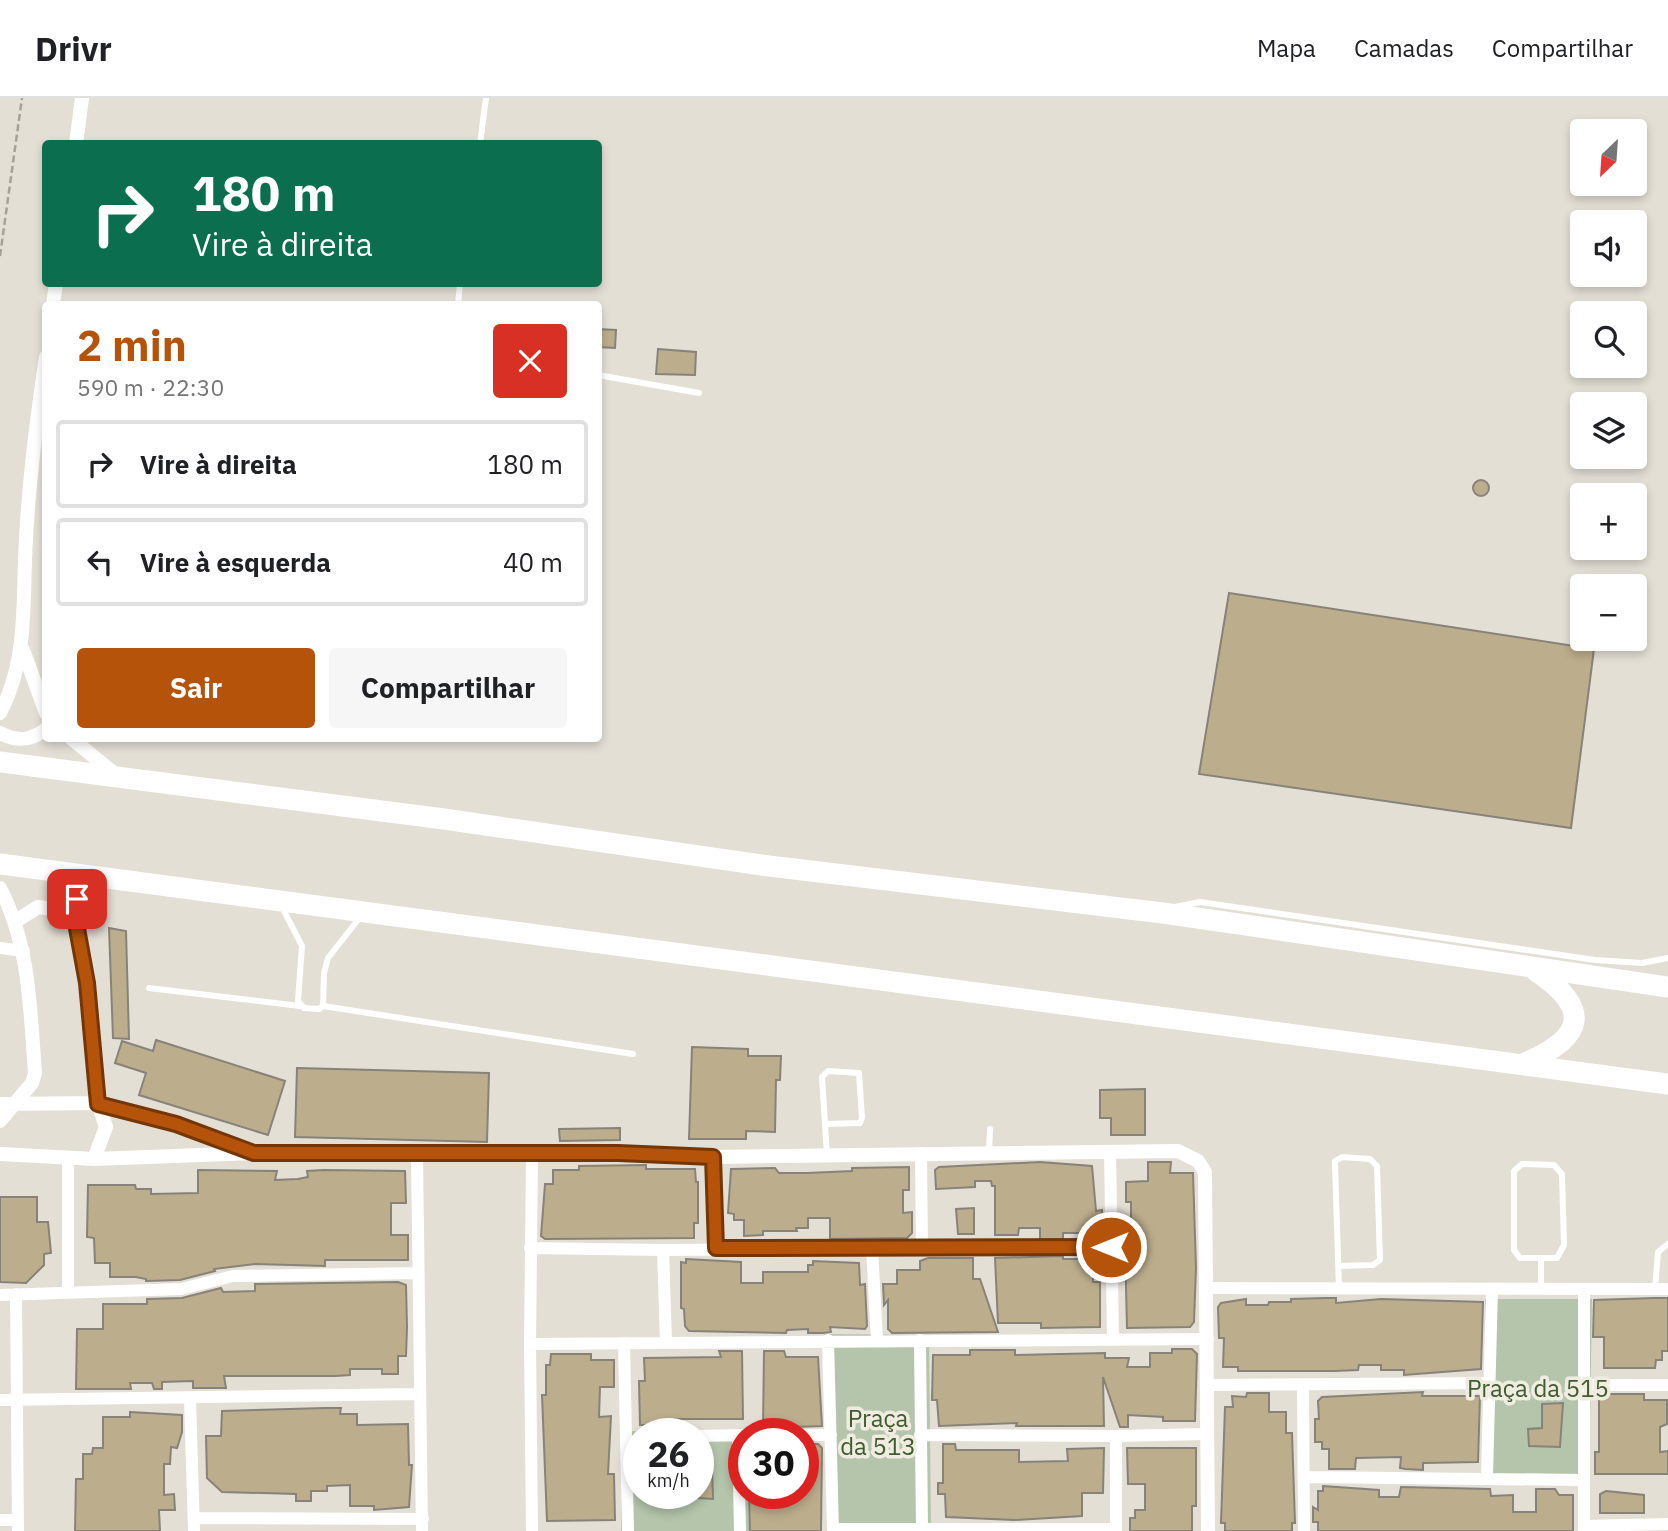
<!DOCTYPE html>
<html lang="pt">
<head>
<meta charset="utf-8">
<style>
	:root { --surface:#fff; --page:#f6f6f6; --text:#202124; --muted:#757577; --line:#e0e0e0; --accent:#b45309 }
	body { margin:0; font-family:"IBM Plex Sans",sans-serif; background:var(--page); color:var(--text); height:100vh; display:flex; flex-direction:column; font-size:26px; white-space:nowrap }
	* { box-sizing:border-box; margin:0 }
	p { font-size:23px; color:var(--muted) }
	.icon { flex:none; width:38px; height:38px; fill:none; stroke:currentColor; stroke-width:2; stroke-linecap:round; stroke-linejoin:round }
	.map { position:relative; flex:1; overflow:hidden }
	.side { position:absolute; left:42px; top:203px; width:560px; height:441px; display:flex; flex-direction:column; background:var(--surface); border-radius:7px; box-shadow:0 4px 10px #0003 }
	.side>* { flex:none }
	.banner { position:absolute; left:42px; top:42px; width:560px; height:147px; border-radius:7px; box-shadow:0 4px 10px #0003; background:#0b6e4f; color:#fff; overflow:hidden }
	.needle { width:46px; rotate:205deg }
	.buttons { position:absolute; left:1570px; top:21px; display:grid; gap:14px }
	.buttons a { display:grid; place-items:center; width:77px; height:77px; border-radius:7px; background:var(--surface); box-shadow:0 4px 10px #0003; font-size:35px }
	.speed { position:absolute; left:623px; top:1320px; display:flex; gap:14px; font-size:35px; font-weight:700; text-align:center }
	.speed>* { display:grid; place-content:center; width:91px; height:91px; border-radius:50%; background:var(--surface); box-shadow:0 4px 10px #0003; line-height:1 }
	.speed small { font-size:18px; font-weight:400 }
	.speed .limit { border:10px solid #d22; background:#fff; color:#111 }
	.pin { position:absolute; display:grid; place-items:center; width:60px; height:60px; color:#fff; margin:-30px; border-radius:14px; box-shadow:0 4px 10px #0006 }
	.me { position:absolute; width:77px; margin:-38px; rotate:270deg; stroke-linejoin:round; filter:drop-shadow(0 0 5px #0008) }
	.turn { display:flex; align-items:center; gap:24px; height:147px; padding:0 35px; font-size:32px }
	.turn .icon { width:91px; height:91px; stroke-width:2.5 }
	.turn b { display:block; font-size:49px; line-height:60px }
	.round { display:grid; place-items:center; flex:none; width:74px; height:74px; border-radius:7px; background:var(--page) }
	.head { display:flex; align-items:center; justify-content:space-between; height:119px; padding:0 35px }
	h1 { font-size:42px; font-weight:800; line-height:52px; color:var(--accent) }
	.cta { display:flex; gap:14px; margin-top:auto; padding:14px 35px }
	.cta a { flex:1; height:80px; border-radius:7px; background:var(--accent); color:#fff; font-size:28px; font-weight:800; line-height:80px; text-align:center }
	.cta a+a { background:var(--page); color:var(--text) }
	ul { padding:0; list-style:none }
	li { display:flex; align-items:center; gap:21px; height:88px; margin:0 14px 10px; padding:0 21px; border:4px solid var(--line); border-radius:7px }
	li div { flex:1 }
	li b { display:block; font-size:26px }
	li em { font-style:normal }
	header { display:flex; align-items:center; gap:42px; box-sizing:border-box; height:98px; padding:0 35px; background:var(--surface); border-bottom:2px solid var(--line) }
	header strong { font-size:33px }
	nav { display:flex; gap:38px; margin-inline-start:auto; font-size:24px }
	.map>svg:first-child { display:block }
	.green { fill:#b4c5ab; fill-rule:evenodd }
	.building { fill:#bcad8c; stroke:#87837a; stroke-width:2 }
	.lines { fill:none; stroke-linecap:round; stroke-linejoin:round }
	.path { stroke:#a5a199; stroke-width:2.5; stroke-dasharray:7 3.5; stroke-linecap:butt }
	.service { stroke:#fff; stroke-width:6 }
	.minor { stroke:#fff; stroke-width:12 }
	.tertiary { stroke:#fff; stroke-width:14 }
	.motorway { stroke:#fff; stroke-width:21 }
	.route-casing { stroke:#753606; stroke-width:18 }
	.route { stroke:#b45309; stroke-width:12 }
	.labels { text-anchor:middle; stroke-width:7; stroke-linejoin:round; paint-order:stroke }
	.park-label { font-size:24px; fill:#405d2f; stroke:#f1ece2 }
</style>
</head>
<body>
<header>
<strong>Drivr</strong>
<nav><a>Mapa</a><a>Camadas</a><a>Compartilhar</a></nav>
</header>
<div class="map">
<svg width="1668" height="1433" viewBox="0 0 1668 1433">
	<rect width="100%" height="100%" fill="#e4dfd5"/>
	<!-- green -->
	<path class="green" d="M1485,1201h107l-3,182 -103,-2z
		M824,1236l105,1 2,196h-103z
		M622,1333l126,1 -4,1v60h5v38h-128zM639,1335h59v60h-59z"/>
	<!-- building -->
	<path class="building" d="M598,231l18,1 -1,18 -17,-1z
		M658,251l38,3 -1,23 -39,-1z
		M1473 390a8 8 0 1 1 16 0a8 8 0 1 1-16 0Z
		M1229,495l365,56 -23,179 -372,-54z
		M109,830l17,3 3,108 -16,-1z
		M156,942l129,41 -17,54 -129,-40 7,-22 -31,-10 7,-22 31,10z
		M692,949l56,2v7h33l-1,24h-4l-1,52 -29,-1v8h-57z
		M297,970l192,5 -2,69 -192,-5z
		M1145,991v46h-34v-17h-11v-28z
		M620,1030v12l-60,1 -1,-12z
		M1040,1064l52,4 4,45 6,-1v23h-39v6h-23v-11h-21l-1,7h-23v-49h-3l-1,-5h-16v6l-39,2 -1,-19 4,-3z
		M1148,1064h23l-1,11h23l3,95 -2,54 -4,5 -63,1 -2,-81h-3v-23h9v-22h-5v-20l22,-1z
		M646,1067v4h49l1,13h2v41h-4v15l-149,1 -4,-3 4,-52h8v-14h26v-4z
		M909,1069v23h-6v23l9,-1v21l-5,5 -77,1v-21h-22v10h-12l1,3h-34v4l-19,1v-16h-10v-6l-6,-1 3,-44 44,-1 4,5h28l45,-2v-3z
		M198,1072l79,1 -2,9 23,-1 10,-2 -1,-6 17,-1 81,1 1,32h-15v32h17v25h-83v6l-70,-2 -41,5 1,2 -35,9 -34,1v-2l-10,-2h-26v-14h-15l-1,-25 -7,-1 1,-52h47l1,4h15v5l47,-1z
		M0,1099h37v25h11l3,31 -7,1v11l-18,18 -26,-1z
		M974,1110v26h-16l-2,-25z
		M1063,1158v3h30v23h7v45l-59,1v-5h-43l-3,-65z
		M928,1160h45v21h7l18,53 -106,1 -4,-4v-29l-4,5 -1,-21h14v-14h23v-9z
		M686,1161l55,3v21h22v-11h45v-7h5v-4l46,2 1,22 5,-1 2,42 -2,3 -35,-2 1,5 -8,1h-15v-4l-21,1 -1,3 -97,-2 -4,-5 -1,-17 -3,-1v-46l5,1z
		M398,1184l8,3 1,42 -1,29h-8v18h-16v-5h-32v6l-15,1h-111l2,12h-33v-7l-31,1v7h-8l-2,-6h-22l1,6h-55l1,-60h26v-25h44v-5l35,-1 39,-10 2,4 32,-1v-7z
		M1325,1200h11v5l45,-4 102,3 -2,67 -77,6v-5h-23v-5h-22l-1,5 -24,1h-96v-4h-15l1,-29h-5l-1,-31 3,-4 25,-4v6h22l1,-3h22v-3z
		M1654,1200h14v53h-6v9h-6l-1,8h-51v-31h-11l1,-37z
		M1172,1251h20l5,5 -2,67h-32v-4l-35,-2v12h-8l-17,-50 1,49h-88l1,-3 -78,3 -2,-26h-5l1,-45h37v-5h45v5l90,-2v5h24l-2,9h23v-14h22z
		M719,1253h23l1,68h-68v6h-35l-1,-44h6l-1,-23 77,-1z
		M764,1253h20l2,6h32l4,69 -59,2z
		M551,1256h40v6h23v27h-14l-1,30 12,-1 -3,58h6l1,46 -68,1 -5,-126h4v-30h4z
		M1423,1294l-1,4h58l-2,66 -55,1v7l-18,-1 -5,-1 1,-11 -45,1 -1,11h-26v-20h-7v-7h-7v-23h4l-1,-18 4,-4z
		M1247,1295h22v19h17v21h6l3,90h-3v8h-67v-8h-4l4,-116h8l-1,-11 14,1z
		M1599,1296h45v6h23v24l-7,3v25l8,-1v23h-73v-22h4z
		M1563,1305l-3,44 -31,-1 -1,-17 14,-1v-24z
		M325,1310h16l-1,6h17v11l51,-1 1,41h3l-3,42 -35,3v-4h-24v-21l-23,1v5h-16v10h-15v-7l-74,-2 -15,-14 -1,-42h15l1,-25z
		M130,1314l52,3v17l-5,16 -6,-1 -1,17h-6v31l10,-1 1,16h-16l1,21h-85l1,-52h7v-25h9l1,-6h10v-31h27z
		M803,1346h15l4,4 -1,83h-71l-1,-38h54z
		M943,1346h12l1,6h63v12l49,-1 -1,-12 37,-1 -1,45h-21v23l-68,4 -68,-3 -1,-23h-7v-11h5z
		M1127,1350h69v58h-4v25h-62v-13h5v-8h10v-26h-17z
		M698,1368h14l1,33 -15,-1z
		M1323,1388l56,4v7h20l2,-10 89,2 1,7 22,-1v17h23v-23h19l4,6h14v36h-255v-9h-5v-15l5,3v-19h5z
		M1606,1393l38,4v18h-44v-19z"/>
	<g class="lines">
		<!-- path -->
		<path class="path" d="M0,158l22,-158"/>
		<!-- service -->
		<path class="service" d="M480,46l6,-46
			M458,206l2,-20
			M598,277l101,18
			M281,807l21,41 -4,55 6,7 15,1 4,-3 1,-33 4,-15 33,-42
			M1175,809l25,-5 395,58 47,3 26,-5
			M149,890l151,18
			M323,908l310,48
			M825,1026l35,-1 2,-5 -3,-45 -31,-2 -6,6 5,78
			M989,1055l1,-24
			M1522,1066l32,1 8,9 2,71 -7,13h-37l-6,-8v-79z
			M1541,1160v31
			M1339,1168l34,-1 7,-5 -3,-94 -7,-7 -28,-2 -7,4v3l4,125
			M1655,1191l3,-37 10,-8"/>
		<!-- minor -->
		<path class="minor" d="M0,850l24,3
			M1110,1053l3,188
			M921,1055l1,94
			M532,1056l-2,190 2,187
			M417,1057l5,376
			M713,1059l3,91
			M68,1060v134
			M530,1150l133,2 448,-3
			M872,1151l5,91
			M663,1152l3,92
			M1207,1190l461,1
			M1584,1191v242
			M16,1196l2,237
			M0,1197l181,-6 52,-13 184,-3
			M828,1242l5,191
			M920,1242l2,189
			M624,1245l4,188
			M530,1246l678,-5
			M1206,1287l283,-2
			M1586,1287h82
			M1303,1288l1,145
			M190,1301l4,132
			M0,1302l419,-6
			M738,1337l2,96
			M803,1337h28
			M920,1337l196,1 90,-2
			M698,1338l46,-1
			M1487,1378l5,-187
			M1305,1379l279,3
			M194,1420l229,1
			M0,1422h18
			M1584,1428l84,-2
			M833,1431h283
			M1116,1433v-95"/>
		<!-- tertiary -->
		<path class="tertiary" d="M76,46l6,-46
			M53,206l3,-20
			M23,552l23,63
			M0,615c29,-55 22,-114 26,-174 3,-60 11,-122 20,-182
			M0,635c17,9 31,8 46,-4
			M71,640l45,37
			M85,777l-11,37 13,71 11,120 8,24 -12,32
			M0,790c30,58 30,121 35,185l-3,10 -32,38
			M16,823l22,-14 36,5
			M0,1006l98,-1 78,21 74,27
			M0,1056l94,5 160,-6h364l95,4 465,-6 20,10 7,11 3,359"/>
		<!-- motorway -->
		<path class="motorway" d="M0,664l444,57 325,47 394,47 505,74
			M0,766l1668,220
			M1525,965c60,-26 67,-54 11,-92"/>
	</g>
	<g class="lines">
		<defs>
			<path id="route" d="M77,801l-3,13 13,71 11,121 78,20 78,29h364l95,4 3,91 395,-1"/>
		</defs>
		<!-- route casing -->
		<use href="#route" class="route-casing"/>
		<!-- route -->
		<use href="#route" class="route"/>
	</g>
	<g class="labels">
		<!-- park labels -->
		<g class="park-label">
			<text x="1538" y="1299">Praça da 515</text>
			<text x="878" y="1329">Praça<tspan x="878" dy="28">da 513</tspan></text>
		</g>
	</g>
</svg>
<div class="buttons">
<a><svg class="needle" viewBox="-14 -14 28 28"><path d="M0-13l5 13h-10z" fill="#e53935"/><path d="M0 13l5-13h-10z" fill="#757577"/></svg></a>
<a><svg class="icon" aria-label="sound" viewBox="0 0 24 24"><path d="M4 9h4l5-4v14l-5-4H4zM17 9q2 3 0 6"/></svg></a>
<a><svg class="icon" aria-label="search" viewBox="0 0 24 24"><circle cx="10" cy="10" r="6"/><path d="M15 15l6 6"/></svg></a>
<a><svg class="icon" aria-label="layers" viewBox="0 0 24 24"><path d="M12 4l9 5-9 5-9-5zM3 14l9 5 9-5"/></svg></a>
<a>+</a>
<a>−</a>
</div>
<div class="speed"><div>26<small>km/h</small></div><div class="limit">30</div></div>
<div class="pin" style="left:77px;top:801px;background:#d93025"><svg class="icon" aria-label="arrive" viewBox="0 0 24 24"><path d="M6 21V4h12l-3 4 3 4H6"/></svg></div>
<svg class="me" style="left:1111px;top:1149px" viewBox="-20 -20 40 40"><circle r="17" fill="#b45309" stroke="#fff" stroke-width="3"/><path d="M0-11L8 9 0 5-8 9z" fill="#fff"/></svg>
<div class="banner">
<div class="turn"><svg class="icon" aria-label="right" viewBox="0 0 24 24"><path d="M7 20v-9h11M14 6l5 5-5 5"/></svg><div><b>180 m</b>Vire à direita</div></div>
</div>
<section class="side">
<div class="head"><div><h1>2 min</h1><p>590 m · 22:30</p></div><a class="round" style="background:#d93025;color:#fff"><svg class="icon" aria-label="close" viewBox="0 0 24 24"><path d="M6 6l12 12M18 6L6 18"/></svg></a></div>
<ul>
<li><svg class="icon" aria-label="right" viewBox="0 0 24 24"><path d="M7 20v-9h11M14 6l5 5-5 5"/></svg><div><b>Vire à direita</b></div><em>180 m</em></li>
<li><svg class="icon" aria-label="left" viewBox="0 0 24 24"><path d="M17 20v-9H6M10 6l-5 5 5 5"/></svg><div><b>Vire à esquerda</b></div><em>40 m</em></li>
</ul>
<div class="cta"><a>Sair</a><a>Compartilhar</a></div>
</section>
</div>
</body>
</html>
